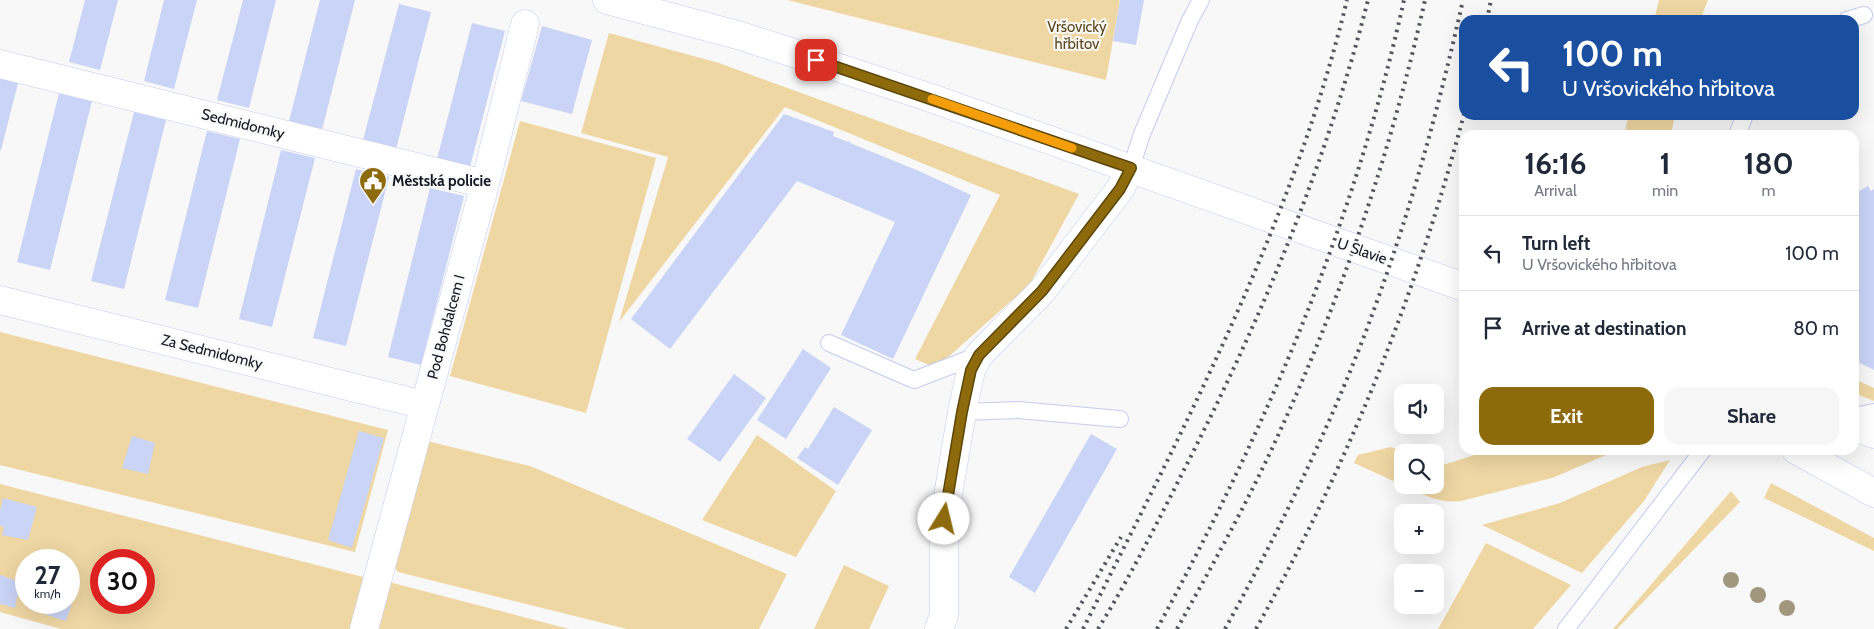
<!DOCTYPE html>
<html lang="en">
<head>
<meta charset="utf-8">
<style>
	:root { --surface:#fff; --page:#f6f6f7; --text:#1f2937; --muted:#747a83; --line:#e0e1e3; --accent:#8d6b0d }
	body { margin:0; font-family:Cabin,sans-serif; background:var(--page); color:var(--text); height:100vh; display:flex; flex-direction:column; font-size:19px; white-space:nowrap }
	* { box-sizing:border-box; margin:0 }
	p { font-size:16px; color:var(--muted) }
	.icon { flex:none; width:28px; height:28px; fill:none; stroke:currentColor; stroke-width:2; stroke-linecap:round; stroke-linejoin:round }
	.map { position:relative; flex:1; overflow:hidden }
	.details { position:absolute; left:1459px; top:130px; width:400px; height:325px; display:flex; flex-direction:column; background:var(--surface); border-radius:15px; box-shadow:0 5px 20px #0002 }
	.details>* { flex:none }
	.top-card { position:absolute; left:1459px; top:15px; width:400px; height:105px; border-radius:15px; box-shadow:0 5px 20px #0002; background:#1a4fa0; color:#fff; overflow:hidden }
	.tools { position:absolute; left:1394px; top:384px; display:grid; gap:10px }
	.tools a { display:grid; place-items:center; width:50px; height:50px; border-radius:10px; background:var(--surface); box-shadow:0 5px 20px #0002; font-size:25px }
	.speed { position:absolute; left:15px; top:549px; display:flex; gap:10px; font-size:25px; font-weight:700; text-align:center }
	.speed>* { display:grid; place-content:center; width:65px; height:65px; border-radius:50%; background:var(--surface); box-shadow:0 5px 20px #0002; line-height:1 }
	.speed small { font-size:12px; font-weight:400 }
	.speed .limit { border:8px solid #d22; background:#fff; color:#111 }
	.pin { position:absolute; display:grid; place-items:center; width:42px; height:42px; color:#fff; margin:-21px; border-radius:10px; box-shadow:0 2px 8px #0006 }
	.me { position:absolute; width:55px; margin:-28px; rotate:9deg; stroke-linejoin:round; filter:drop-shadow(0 0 4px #0008) }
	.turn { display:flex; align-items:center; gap:18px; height:105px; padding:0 20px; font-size:22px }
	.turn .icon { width:65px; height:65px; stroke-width:2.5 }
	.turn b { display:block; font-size:35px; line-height:42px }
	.eta { display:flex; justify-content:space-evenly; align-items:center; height:85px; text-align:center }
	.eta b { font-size:30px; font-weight:700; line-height:35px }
	.action { display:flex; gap:10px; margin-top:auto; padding:10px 20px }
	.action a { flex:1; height:58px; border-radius:15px; background:var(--accent); color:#fff; font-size:20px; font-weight:700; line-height:58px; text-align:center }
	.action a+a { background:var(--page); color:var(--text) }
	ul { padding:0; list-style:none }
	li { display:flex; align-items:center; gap:15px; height:75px; padding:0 20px; border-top:1px solid var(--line) }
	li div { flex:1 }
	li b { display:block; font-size:19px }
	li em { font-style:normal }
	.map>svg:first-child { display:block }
	.green { fill:#efd7a4; fill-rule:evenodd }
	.building { fill:#cad4f6 }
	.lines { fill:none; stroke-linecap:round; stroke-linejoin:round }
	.service-casing { stroke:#c2ccee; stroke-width:18 }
	.minor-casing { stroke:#c2ccee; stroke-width:29 }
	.secondary-casing { stroke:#c2ccee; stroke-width:29 }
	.service { stroke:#fff; stroke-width:16 }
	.minor { stroke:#fff; stroke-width:28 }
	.secondary { stroke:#fff; stroke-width:28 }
	.rail { stroke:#53555e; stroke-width:4; stroke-dasharray:2.5 5; stroke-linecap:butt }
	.tree { fill:#a1967e }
	.route-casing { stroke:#5c4608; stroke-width:12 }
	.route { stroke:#8d6b0d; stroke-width:9 }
	.slow { stroke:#f59e0b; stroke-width:9 }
	.labels { text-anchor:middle; stroke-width:4; stroke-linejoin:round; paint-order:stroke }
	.park-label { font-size:15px; fill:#5a461a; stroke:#f8f8f8 }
	.street-label { font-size:15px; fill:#151824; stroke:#f8f8f8 }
	.poi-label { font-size:15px; font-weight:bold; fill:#151824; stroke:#f8f8f8; text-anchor:start }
</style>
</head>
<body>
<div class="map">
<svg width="1874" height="629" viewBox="0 0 1874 629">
	<rect width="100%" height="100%" fill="#f8f8f8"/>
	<!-- green -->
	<path class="green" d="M787,0h333l-14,80z
		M1659,0h49l-8,20h-46z
		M609,33l110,30 360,131 -49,90 -94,84 -21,-9 85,-164 -215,-88 -166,215 49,-165 -87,-24z
		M1629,115h46l-4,20h-47z
		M520,121l136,37 -70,255 -136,-37z
		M0,332l388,98 -33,122 -355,-87z
		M1854,379l20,9v13l-20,-8z
		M757,435l79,56 -40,66 -94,-37z
		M423,440l107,26 257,108 -28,55h-132l-229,-57 -8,-10z
		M1391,447l13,5 -2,33 -48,-22 4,-8z
		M1490,450h128l-66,28 -91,23c-22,3 -39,-7 -58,-16h32v-22l11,1z
		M1670,460l-26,41 -62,72 -100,-48 78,-22 82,-36z
		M1771,483l103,55v13l-110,-53z
		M0,484l367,94 -13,51h-293l-61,-17zM26,560h43v42h-43zM101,560h43v42h-43z
		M1731,491l9,11 -123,127h-4z
		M1486,543l85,42 -38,44h-95z
		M844,565l45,21 -20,43h-55z
		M389,582l180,47h-194z"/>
	<!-- building -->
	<path class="building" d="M85,0h33l-18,70 -31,-8z
		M164,0h33l-23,89 -30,-8z
		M243,0h33l-27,108 -32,-8z
		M320,0h35l-33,130 -33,-9z
		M1120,0h24l-8,45 -23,-4z
		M399,4l32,8 -35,137 -33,-9z
		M472,23l33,8 -35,136 -33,-8z
		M542,26l50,14 -20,74 -51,-13z
		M0,78l18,5 -17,67h-1z
		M59,93l33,8 -42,169 -33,-8z
		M134,112l32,8 -42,169 -33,-8z
		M784,114l50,18 -1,4 15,6 2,-1v2l69,28 52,24 -78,164 -52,-24 54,-113 -98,-41 -127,168 -39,-30z
		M207,131l33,8 -42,169 -33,-8z
		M281,150l34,8 -43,169 -33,-8z
		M356,169l33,8 -43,169 -33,-8z
		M1868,186l3,5 3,-2v181l-20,-10v-166z
		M430,188l34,8 -43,169 -33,-8z
		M803,349l28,19 -45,71 -29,-19z
		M734,374l32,24 -46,64 -33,-23z
		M834,407l38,23 -34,55 -41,-27 8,-11 3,2z
		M359,431l25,7 -32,110 -24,-8z
		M1091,434l26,15 -82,144 -26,-16z
		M132,436l23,7 -7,31 -26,-6z
		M3,498l34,9 -9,33 -26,-5 2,-8 -4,-1v-15z
		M0,575l20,7 -5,26 -15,-4z
		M69,599l4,1 -7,21 -34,-11 3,-8h34z"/>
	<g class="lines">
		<defs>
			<path id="service" d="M1847,20l17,-5
				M1737,135l8,-20
				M1131,168l11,-34 48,-114 11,-20
				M829,343l85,37 65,-25
				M962,412l56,-2 102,9
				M1854,416l20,-4
				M1566,629l137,-179"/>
			<path id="minor" d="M0,64l485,120
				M0,300l424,105
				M364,629l121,-445 40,-160
				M939,629l5,-14v-96l18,-107 9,-42 8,-15 63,-64 78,-102 11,-21"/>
			<path id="secondary" d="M607,0l134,36 187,61 536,190
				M1854,427l20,7
				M1796,450l78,43"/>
		</defs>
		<!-- service casing -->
		<use href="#service" class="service-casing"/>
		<!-- minor casing -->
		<use href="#minor" class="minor-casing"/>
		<!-- secondary casing -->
		<use href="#secondary" class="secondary-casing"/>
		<!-- service -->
		<use href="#service" class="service"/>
		<!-- minor -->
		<use href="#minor" class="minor"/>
		<!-- secondary -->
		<use href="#secondary" class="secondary"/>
		<!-- rail -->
		<path class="rail" d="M1487,20l4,-20
			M1066,629l55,-92
			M1083,629c102,-204 210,-406 264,-629
			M1098,629c34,-55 62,-112 91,-169 75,-148 138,-299 179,-460
			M1157,629c109,-201 197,-404 247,-629
			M1177,629c36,-65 73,-131 103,-198 63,-138 112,-283 145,-431
			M1225,629c60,-109 115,-222 156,-339 34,-95 60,-192 82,-290
			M1256,629c91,-162 161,-336 208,-515"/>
	</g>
	<!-- trees -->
	<g class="tree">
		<circle cx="1731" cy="580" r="8"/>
		<circle cx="1758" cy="595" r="8"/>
		<circle cx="1787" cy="608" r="8"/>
	</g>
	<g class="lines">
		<defs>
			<path id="route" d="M816,60l315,108 -11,21 -78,102 -63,64 -8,15 -9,42 -18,107"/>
		</defs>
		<!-- route casing -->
		<use href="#route" class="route-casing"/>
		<!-- route -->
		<use href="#route" class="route"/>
		<!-- slow -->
		<path class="slow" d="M932,99l140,49"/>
	</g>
	<!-- icons -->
	<defs>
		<symbol id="civic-pin" viewBox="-11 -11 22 30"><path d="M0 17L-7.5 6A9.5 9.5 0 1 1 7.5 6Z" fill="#8d6b0d" stroke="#f8f8f8"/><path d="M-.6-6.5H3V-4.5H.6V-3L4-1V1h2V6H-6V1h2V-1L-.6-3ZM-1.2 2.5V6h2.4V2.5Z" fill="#fff"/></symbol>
	</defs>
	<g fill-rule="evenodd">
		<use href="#civic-pin" x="357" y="165" width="32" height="43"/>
	</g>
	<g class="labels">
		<!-- park labels -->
		<g class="park-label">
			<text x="1077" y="32">Vršovický<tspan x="1077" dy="17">hřbitov</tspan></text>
		</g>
		<!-- street labels -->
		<g class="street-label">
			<text transform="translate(243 124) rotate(14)" y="5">Sedmidomky</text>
			<text transform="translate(1362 251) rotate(19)" y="5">U Slavie</text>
			<text transform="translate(446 327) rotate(-75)" y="5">Pod Bohdalcem I</text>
			<text transform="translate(212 352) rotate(14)" y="5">Za Sedmidomky</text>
		</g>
		<!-- poi labels -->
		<g class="poi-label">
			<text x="392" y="186">Městská policie</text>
		</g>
	</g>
</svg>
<div class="tools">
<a><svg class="icon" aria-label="sound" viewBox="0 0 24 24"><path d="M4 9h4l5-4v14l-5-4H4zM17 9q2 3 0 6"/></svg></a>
<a><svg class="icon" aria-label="search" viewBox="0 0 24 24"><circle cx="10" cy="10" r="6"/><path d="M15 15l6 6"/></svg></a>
<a>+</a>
<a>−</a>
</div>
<div class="speed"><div>27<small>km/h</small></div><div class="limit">30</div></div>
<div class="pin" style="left:816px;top:60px;background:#d93025"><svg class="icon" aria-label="arrive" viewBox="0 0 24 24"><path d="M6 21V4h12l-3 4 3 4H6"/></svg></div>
<svg class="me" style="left:944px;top:519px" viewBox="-20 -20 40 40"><circle r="19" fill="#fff"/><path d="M0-13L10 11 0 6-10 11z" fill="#8d6b0d"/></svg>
<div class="top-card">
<div class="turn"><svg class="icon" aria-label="left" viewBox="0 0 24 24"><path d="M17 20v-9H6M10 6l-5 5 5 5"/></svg><div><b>100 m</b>U Vršovického hřbitova</div></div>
</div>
<section class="details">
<div class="eta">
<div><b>16:16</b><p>Arrival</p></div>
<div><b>1</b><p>min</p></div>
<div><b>180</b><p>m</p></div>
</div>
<ul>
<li><svg class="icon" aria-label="left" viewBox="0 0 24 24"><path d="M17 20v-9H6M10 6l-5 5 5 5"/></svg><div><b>Turn left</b><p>U Vršovického hřbitova</p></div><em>100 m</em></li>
<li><svg class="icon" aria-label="arrive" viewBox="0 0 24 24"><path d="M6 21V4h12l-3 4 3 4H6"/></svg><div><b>Arrive at destination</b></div><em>80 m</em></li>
</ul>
<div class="action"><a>Exit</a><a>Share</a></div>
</section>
</div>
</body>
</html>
